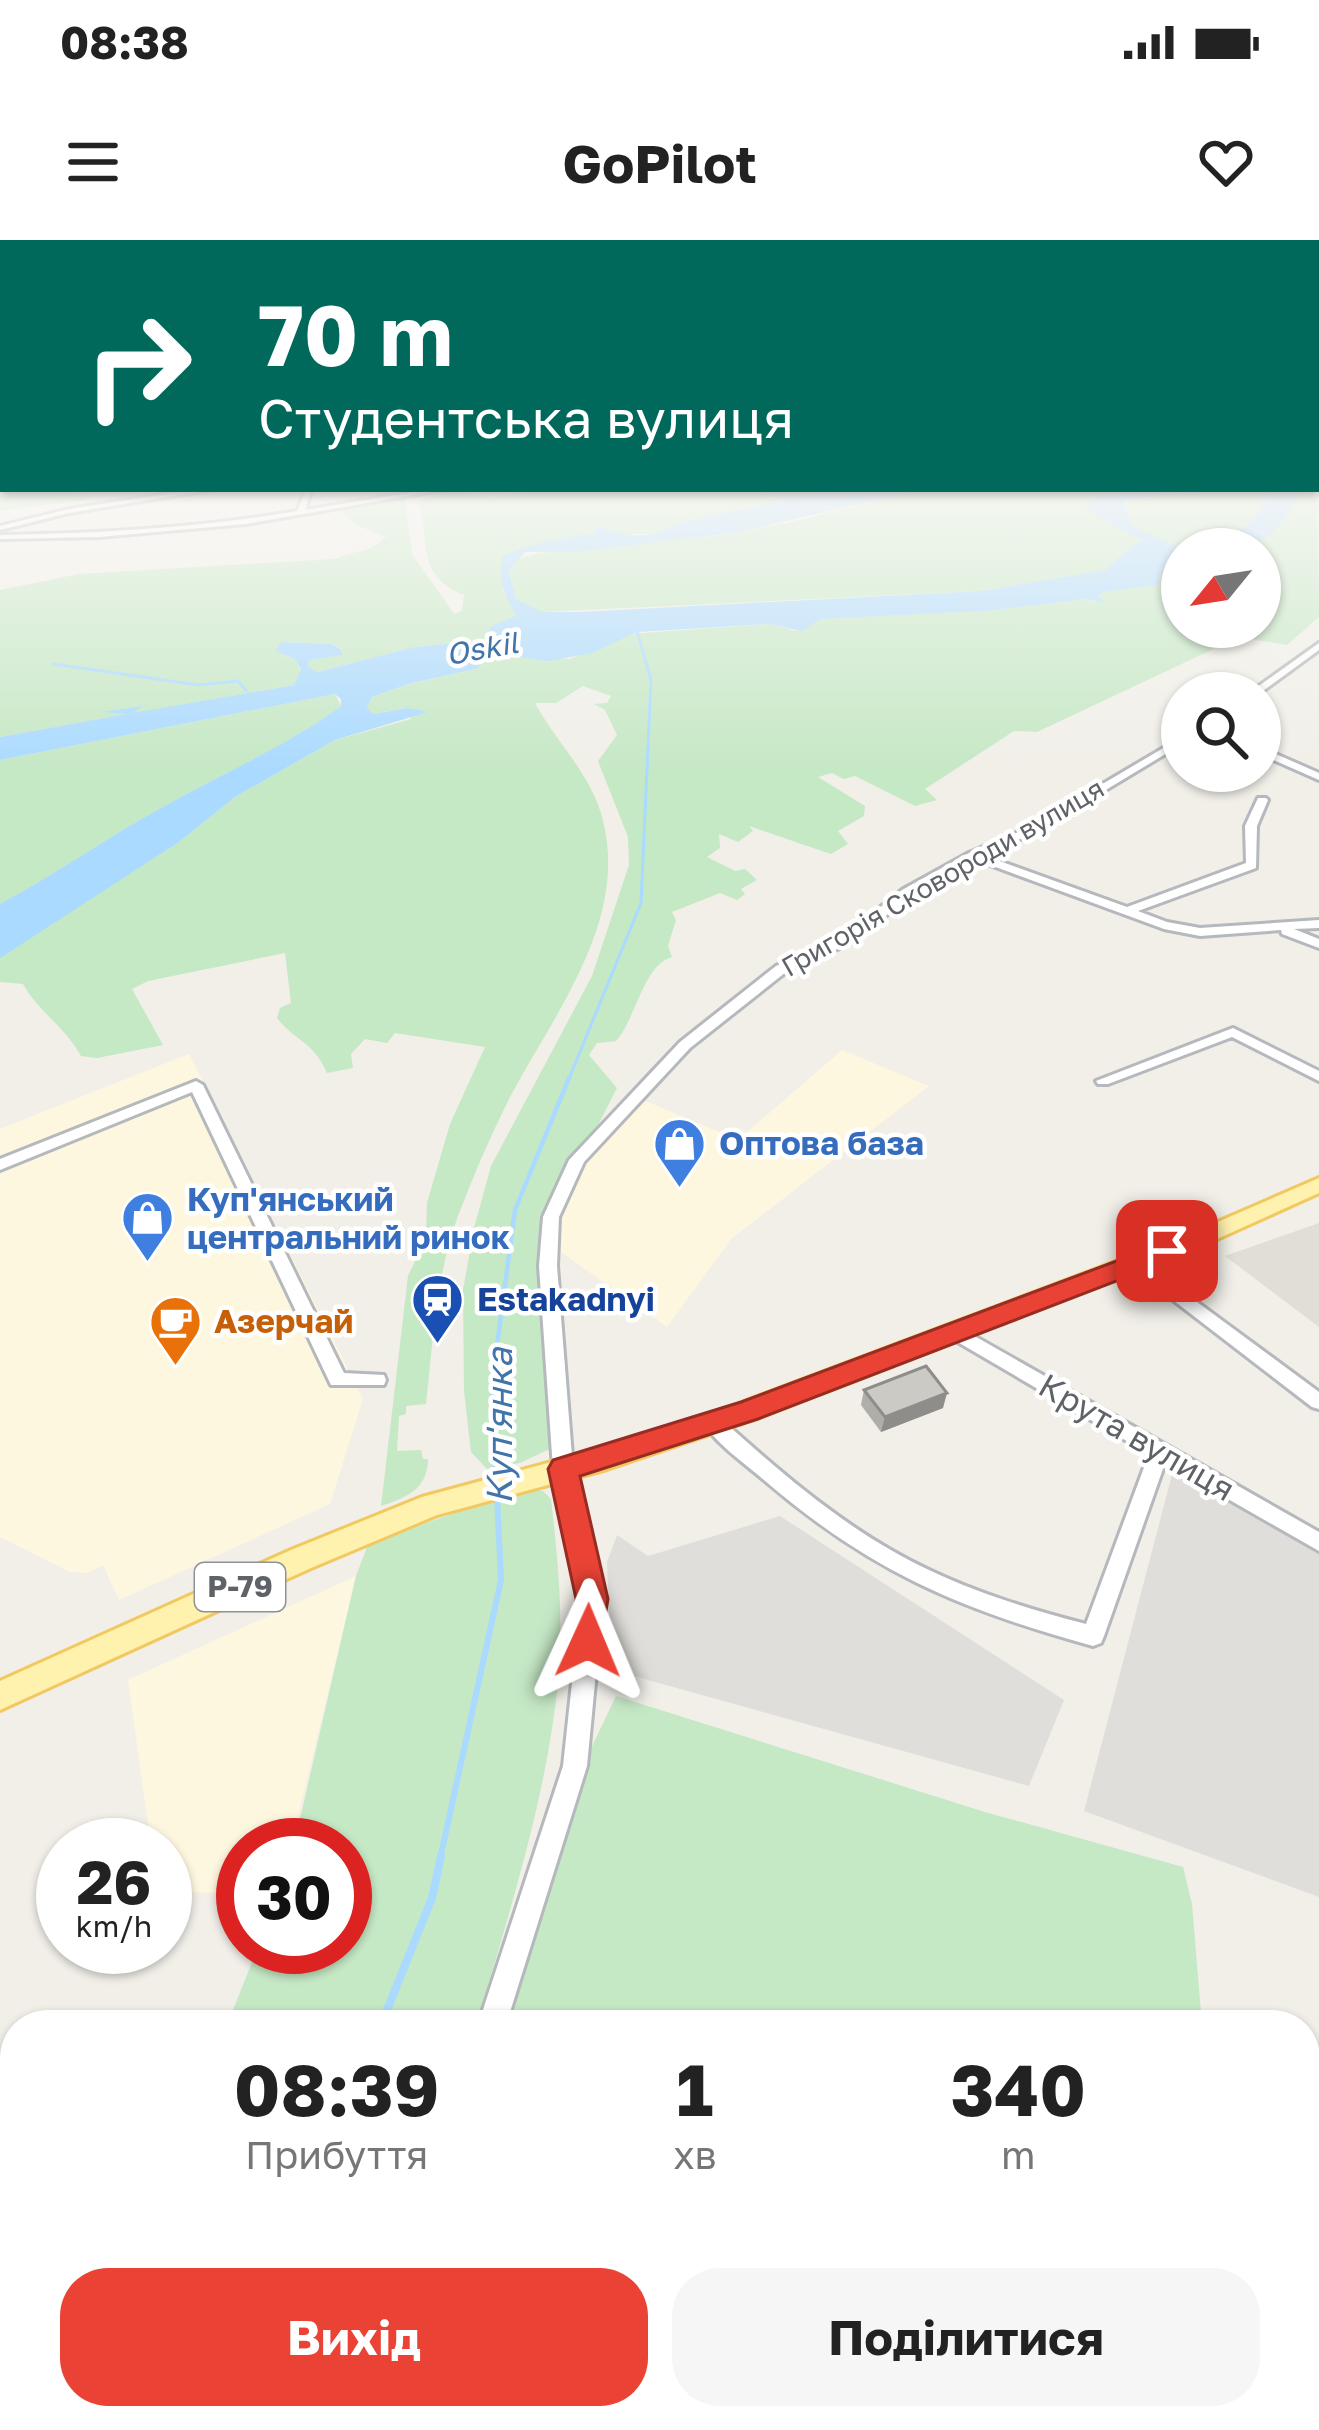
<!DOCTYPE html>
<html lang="uk">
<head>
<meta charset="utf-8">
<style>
	:root { --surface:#fff; --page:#f6f6f6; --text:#222; --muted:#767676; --accent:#ea4335 }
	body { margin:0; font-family:"Golos Text",sans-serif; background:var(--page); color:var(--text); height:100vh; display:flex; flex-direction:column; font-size:45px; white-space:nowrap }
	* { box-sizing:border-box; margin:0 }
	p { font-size:39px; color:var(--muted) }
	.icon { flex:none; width:66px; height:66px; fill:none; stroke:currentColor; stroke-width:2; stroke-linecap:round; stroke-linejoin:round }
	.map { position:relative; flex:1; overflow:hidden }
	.side { position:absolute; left:0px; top:1770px; width:1320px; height:420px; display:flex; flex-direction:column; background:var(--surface); border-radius:48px 48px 0 0; box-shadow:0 3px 9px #0004 }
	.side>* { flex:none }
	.banner { position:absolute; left:0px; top:0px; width:1320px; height:252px; box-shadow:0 3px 9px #0004; background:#00695c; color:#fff; overflow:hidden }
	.needle { width:78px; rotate:240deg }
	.controls { position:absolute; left:1161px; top:288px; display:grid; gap:24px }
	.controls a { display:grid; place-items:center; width:120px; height:120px; border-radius:50%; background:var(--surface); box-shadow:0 3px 9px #0004; font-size:60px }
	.speed { position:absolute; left:36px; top:1578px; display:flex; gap:24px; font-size:60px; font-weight:700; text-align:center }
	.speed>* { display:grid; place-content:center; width:156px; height:156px; border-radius:50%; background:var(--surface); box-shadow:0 3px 9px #0004; line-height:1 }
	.speed small { font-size:30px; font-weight:400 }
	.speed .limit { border:18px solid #d22; background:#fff; color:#111 }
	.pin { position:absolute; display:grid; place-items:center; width:102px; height:102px; color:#fff; margin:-51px; border-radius:24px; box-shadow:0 6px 18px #0006 }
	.me { position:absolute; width:132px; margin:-66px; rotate:1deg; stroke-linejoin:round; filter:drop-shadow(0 0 9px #0008) }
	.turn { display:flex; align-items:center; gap:42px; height:252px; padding:0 60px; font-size:54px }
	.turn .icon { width:156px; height:156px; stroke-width:2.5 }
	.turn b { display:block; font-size:84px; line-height:102px }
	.eta { display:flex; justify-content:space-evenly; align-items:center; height:204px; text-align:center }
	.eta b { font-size:72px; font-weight:700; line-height:84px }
	.action { display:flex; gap:24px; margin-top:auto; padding:24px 60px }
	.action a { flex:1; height:138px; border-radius:48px; background:var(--accent); color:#fff; font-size:48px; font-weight:700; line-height:138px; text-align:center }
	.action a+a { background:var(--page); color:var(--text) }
	.status { display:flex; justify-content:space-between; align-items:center; height:84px; padding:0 60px; background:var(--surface); direction:ltr }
	.status svg { height:33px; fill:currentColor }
	header { display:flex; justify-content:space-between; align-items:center; height:156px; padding:0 60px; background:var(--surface); font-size:54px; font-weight:700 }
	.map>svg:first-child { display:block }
	.commercial { fill:#fef7e0 }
	.industrial { fill:#e0deda }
	.education { fill:#e1ded6 }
	.green { fill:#c5e8c5 }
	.water { fill:#aadaff }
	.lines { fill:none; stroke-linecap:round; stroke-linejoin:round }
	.stream-far3 { stroke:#aadaff; stroke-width:3 }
	.stream-far2 { stroke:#aadaff; stroke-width:4.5 }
	.stream-far1 { stroke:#aadaff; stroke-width:6 }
	.stream { stroke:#aadaff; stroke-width:8 }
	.minor-casing { stroke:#b5b8bc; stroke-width:6 }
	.major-casing { stroke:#f2c960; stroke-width:6 }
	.minor { fill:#fff; fill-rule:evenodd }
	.major { fill:#fff2af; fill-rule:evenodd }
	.wall { fill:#afaea9 }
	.shaded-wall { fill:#8f8d8a }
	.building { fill:#cccac5; stroke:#8f8d8a; stroke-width:3 }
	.route { fill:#ea4335; stroke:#982c22; stroke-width:3 }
	.labels { text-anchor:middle; stroke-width:9; stroke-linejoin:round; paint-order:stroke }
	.far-street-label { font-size:27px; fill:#5f6368; stroke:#fff }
	.far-water-label { font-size:30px; font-style:italic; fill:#4174aa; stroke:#fff }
	.shield { fill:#fff; stroke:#8f9295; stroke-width:3 }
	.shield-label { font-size:30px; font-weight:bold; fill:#5f6368 }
	.shop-label { font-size:33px; font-weight:bold; fill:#366cbe; stroke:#fff; text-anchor:start }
	.transit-label { font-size:33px; font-weight:bold; fill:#164399; stroke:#fff; text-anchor:start }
	.food-label { font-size:33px; font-weight:bold; fill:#c56008; stroke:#fff; text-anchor:start }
	.street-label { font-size:33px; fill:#5f6368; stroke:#fff }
	.water-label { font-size:36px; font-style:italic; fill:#4174aa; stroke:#fff }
</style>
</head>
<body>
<div class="status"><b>08:38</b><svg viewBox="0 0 49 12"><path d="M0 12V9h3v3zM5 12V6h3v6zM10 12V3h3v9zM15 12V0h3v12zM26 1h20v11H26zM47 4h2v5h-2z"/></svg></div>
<header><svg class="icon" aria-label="menu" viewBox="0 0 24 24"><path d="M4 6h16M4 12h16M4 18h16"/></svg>GoPilot<svg class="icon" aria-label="heart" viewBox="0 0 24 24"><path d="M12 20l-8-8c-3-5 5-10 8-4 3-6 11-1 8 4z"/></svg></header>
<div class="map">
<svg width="1319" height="2190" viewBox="0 0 1319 2190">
	<rect width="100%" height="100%" fill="#f1efe8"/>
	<!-- commercial -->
	<path class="commercial" d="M842,810l87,36 -198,153 -64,88 -116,-82v-28l26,-57 59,-63 102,43z
		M189,814l174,345 -33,105 -211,96 -16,-35 -16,8 -17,-1 -70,-35v-408z
		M356,1336l-65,269h-48v48l-78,-1v-47h-14l-23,-165z"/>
	<!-- industrial -->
	<path class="industrial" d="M1174,1227l145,85v345l-235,-86z
		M780,1276l284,184 -35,86 -417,-116 -5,-108 10,-27 31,21z"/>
	<!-- education -->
	<path class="education" d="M1319,983v104l-94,-71z"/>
	<!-- green -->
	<path class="green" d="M1317,226l2,151 -32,28 -48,-8 -202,95 -23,-1 -89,58 12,11 -22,6 -60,-30 -11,3 -12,-6 -14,4 47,29 -1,10 -26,15 10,13 -17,10 -82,-28 4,5 -15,11 -19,-8 1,14 -13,9 28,14 10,-2 12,11 -16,9 4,5 -8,6 -17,-7 -48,19 4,8 -8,26 4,11c-29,8 -36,62 -56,84l-19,2 -8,12 28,33 -66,129 11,226 -42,20 -33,6 -16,-17 -7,-61 -1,-101 11,-62 17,-62 101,-190 37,-111 -1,-28 -30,-76 19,-26 -12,-25 -11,-6 13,-1 4,-7 -28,-10 -27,17h-21c24,44 61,75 70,127 19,98 -53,187 -96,269 -19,38 -36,77 -51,117 -22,60 -25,125 -32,188l-20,2v8l-7,2 -2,35 24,-1 2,9h5c0,30 -22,39 -47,47l27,-230 18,-38 1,-35 23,-79 35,-77 -90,-14 -8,10 -22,-4 -14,15 2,14 -26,5c-14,-32 -31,-31 -50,-55l3,-10 11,-5 -6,-50 -137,28 -16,8 31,56 -66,13 -16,-2c-19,-33 -39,-40 -58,-72l-23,-2v-26l179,-114 56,-45 100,-57 76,-21 -5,-11 -33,6 -6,-7 5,-10 41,-14 63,-14 15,-17 79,7 57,-25 143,-10 26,7 24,-12 158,-8 108,-12 9,3 8,-10 55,-7 2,-11 22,-13v66h78v-78h-16l25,-14 30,-46h18z
		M12,249l76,4 4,6 -92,12v-19z
		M448,249l42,8 64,-8h277l-152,34 -22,11h-65l-79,18 -10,39 13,21h20l-20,-13 -7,-29 7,-11 25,-6 172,-17 79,-14 133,-33h219l-43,4 -11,19 51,28 -36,30 -124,21 -439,21 -52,20 7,3 -6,4 -76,8 -98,25 -9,-5 1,-8 32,-4 1,-6 -10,-5 -50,-2 2,13 12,5 5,12 -7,13 -294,52v-147l79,-16 254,-15 38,-11 15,-11 -30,-12 -14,-14 10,-7 53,-6 7,56 42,60 8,-3 2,-16c-53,-20 -31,-65 -47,-93z
		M1229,249h41c-13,34 -53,71 -92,58 -16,-5 -31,-14 -46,-21l-7,-20 6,-7z
		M335,454l6,12c-55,41 -120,68 -180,102 -55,30 -105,67 -161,97v-145z
		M527,1249l16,2 8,8c7,60 13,124 7,184 -12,116 -49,231 -82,342h-249l31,-78h87v-102h-51l62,-269 13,-34z
		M616,1456l369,116 198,55 9,37 10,121h-710l94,-266z
		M35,2175h320l-8,15h-322z
		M364,2175h661l-2,15h-647l-14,-9z"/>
	<!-- water -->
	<path class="water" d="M831,249h94l-191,44 -160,19h-49l-16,19 7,28 26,13h38l401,-21 124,-21 35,-30 -50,-28 -4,-8 13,-11 139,-4 -110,10 -3,6 8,21 49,23v12l-22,14 -1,10 -56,7 -4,4 5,7 -18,-4 -102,12 -164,8 -18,12 -33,-7 -132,8 -45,21 -44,8 -57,-8 -15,16 -64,14 -40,14 -5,10 6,7 34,-6 21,4 -93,28 -100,57 -56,45 -179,116v-54c55,-29 106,-66 161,-96 60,-34 124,-61 180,-102v-7l-6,-5 -335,66v-23l127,-23 -25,-2 41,-6 -10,7 161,-28 7,-15 -5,-10 -21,-10 7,-8 50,2 10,6v5l-33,5 -1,7 9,5 98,-25 76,-8 6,-6 -9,-5 29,-13c-12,-15 -21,-40 -14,-59 29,-13 57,-18 89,-22l6,-7c34,9 45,15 81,-4z
		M1270,249h29c-21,58 -50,60 -105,60 35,-5 64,-26 76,-60z"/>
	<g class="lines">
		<!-- stream-far3 -->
		<path class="stream-far3" d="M760,249l30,11
			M53,424l145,21 40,-4 8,9
			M568,841l73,-178 10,-223 -14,-49"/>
		<!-- stream-far2 -->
		<path class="stream-far2" d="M493,1179l-1,-36 23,-173 54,-132"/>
		<!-- stream-far1 -->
		<path class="stream-far1" d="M493,1176l3,63
			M440,1619l61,-279 -4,-84"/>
		<!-- stream -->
		<path class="stream" d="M381,1785l51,-127 9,-42
			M216,2190l6,-15"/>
		<defs>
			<path id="minor" d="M199,249h17l-147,24 -69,17v-4l69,-17z
				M306,249h6l-7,21 126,-21h16l-201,35 -147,13 -99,2v-4c99,-2 199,-7 297,-24z
				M1319,403v7l-59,43h-11z
				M1182,497v7l-146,88 -53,23 144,52 119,-44 -1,-37 13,-28h8l2,2 -11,26 -1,42 -118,43 29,11 33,6 119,-8v8l-25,1 25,10v9l-37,-14 -1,-4 -81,6 -36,-7 -190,-70 -64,37 -55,45 -69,31 -96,76 -106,114 -25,55 -2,49 16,203 30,130 -16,167 -81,259h-28l85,-259 18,-167 -28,-130 -14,-203 4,-49 26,-57 111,-118 96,-76 69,-31 57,-45 67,-37 59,-25z
				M1260,507l59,26v7l-59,-26z
				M1233,788l86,43v10l-87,-44 -124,47h-10l-2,-3z
				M196,841l7,4 141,288 40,2 2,5 -2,5h-53l-139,-293 -192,78v-11z
				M1136,1017l183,135v17l-7,-2 -182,-140 -3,-4z
				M955,1085l364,207v19l-154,-88 -61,173 -3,7 -8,3c-134,-37 -223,-75 -329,-166 -20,-17 -46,-35 -61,-57l3,-5h14c63,57 130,115 209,152 50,24 104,40 157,54l63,-170 -200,-117 -3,-5 3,-5z
				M347,2175h33l-6,15h-33z"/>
			<path id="major" d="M1319,938v15l-113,51 -449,174 -150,51 -170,46 -126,53 -311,142v-29l291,-131 131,-53 185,-50 132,-43 451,-170z"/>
		</defs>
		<!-- minor casing -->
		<use href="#minor" class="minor-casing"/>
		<!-- major casing -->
		<use href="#major" class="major-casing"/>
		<!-- minor -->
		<use href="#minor" class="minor"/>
		<!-- major -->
		<use href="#major" class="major"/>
	</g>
	<!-- wall -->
	<path class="wall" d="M864,1150l79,18 -62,24 -20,-27z"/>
	<!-- shaded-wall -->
	<path class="shaded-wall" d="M947,1153l-4,15 -62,24 4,-15z"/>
	<!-- building -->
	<path class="building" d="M926,1126l21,27 -62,24 -21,-27z"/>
	<!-- sky -->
	<linearGradient id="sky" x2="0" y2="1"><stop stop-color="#8fc3f1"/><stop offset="0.42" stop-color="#f9f8f5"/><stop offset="1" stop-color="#f9f8f5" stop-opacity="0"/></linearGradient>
	<rect width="1319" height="532" fill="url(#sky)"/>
	<!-- route -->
	<path class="route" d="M1167,1002l9,3 4,6 -4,7 -418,161 -178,57 28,123 -9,53 -11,4 -12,-4 -5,-11 5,-42 -28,-130 5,-9 188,-58z"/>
	<!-- icons -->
	<defs>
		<symbol id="shop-pin" viewBox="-11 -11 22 30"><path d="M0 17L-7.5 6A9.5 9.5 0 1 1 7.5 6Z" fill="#3f7fe0" stroke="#fff"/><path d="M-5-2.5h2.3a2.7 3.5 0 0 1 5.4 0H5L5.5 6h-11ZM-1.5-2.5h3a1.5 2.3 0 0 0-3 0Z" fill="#fff"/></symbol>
		<symbol id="station-pin" viewBox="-11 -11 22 30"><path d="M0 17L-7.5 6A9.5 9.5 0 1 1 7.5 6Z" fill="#1a4fb4" stroke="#fff"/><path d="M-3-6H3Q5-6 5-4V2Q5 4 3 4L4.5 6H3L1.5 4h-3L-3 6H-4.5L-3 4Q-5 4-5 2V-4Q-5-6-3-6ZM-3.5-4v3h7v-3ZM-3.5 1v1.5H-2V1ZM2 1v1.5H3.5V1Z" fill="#fff"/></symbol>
		<symbol id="cafe-pin" viewBox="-11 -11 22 30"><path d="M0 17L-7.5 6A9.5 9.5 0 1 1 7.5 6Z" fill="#e8710a" stroke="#fff"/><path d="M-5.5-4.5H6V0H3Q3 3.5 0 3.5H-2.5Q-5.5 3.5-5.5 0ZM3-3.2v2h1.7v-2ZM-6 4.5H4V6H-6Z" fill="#fff"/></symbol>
	</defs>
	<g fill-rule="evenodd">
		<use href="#shop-pin" x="650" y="874" width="59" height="81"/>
		<use href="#shop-pin" x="118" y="948" width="59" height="81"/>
		<use href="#station-pin" x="408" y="1030" width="59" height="81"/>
		<use href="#cafe-pin" x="146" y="1052" width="59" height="81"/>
	</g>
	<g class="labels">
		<!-- far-street labels -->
		<g class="far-street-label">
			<text transform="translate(943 638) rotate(-30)" y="9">Григорія Сковороди вулиця</text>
		</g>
		<!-- far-water labels -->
		<g class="far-water-label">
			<text transform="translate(482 409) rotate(-10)" y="10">Oskil</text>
		</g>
		<!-- shield labels -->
		<rect class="shield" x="195" y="1323" width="90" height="48" rx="9"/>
		<g class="shield-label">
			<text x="240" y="1357">Р-79</text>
		</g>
		<!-- shop labels -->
		<g class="shop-label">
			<text x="719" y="915">Оптова база</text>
			<text x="187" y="971">Куп'янський<tspan x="187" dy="38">центральний ринок</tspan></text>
		</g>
		<!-- transit labels -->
		<g class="transit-label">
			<text x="477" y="1071">Estakadnyi</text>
		</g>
		<!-- food labels -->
		<g class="food-label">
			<text x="214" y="1093">Азерчай</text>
		</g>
		<!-- street labels -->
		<g class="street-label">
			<text transform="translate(1137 1197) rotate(30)" y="12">Крута вулиця</text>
		</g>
		<!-- water labels -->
		<g class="water-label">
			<text transform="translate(499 1186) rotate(-90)" y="13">Куп'янка</text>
		</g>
	</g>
</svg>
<div class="controls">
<a><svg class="needle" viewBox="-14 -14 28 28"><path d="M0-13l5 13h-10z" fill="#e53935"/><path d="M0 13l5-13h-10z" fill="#767676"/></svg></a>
<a><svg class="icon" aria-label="search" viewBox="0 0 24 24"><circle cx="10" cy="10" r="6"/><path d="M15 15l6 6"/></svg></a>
</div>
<div class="speed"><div>26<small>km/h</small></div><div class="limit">30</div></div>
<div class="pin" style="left:1167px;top:1011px;background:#d93025"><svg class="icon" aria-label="arrive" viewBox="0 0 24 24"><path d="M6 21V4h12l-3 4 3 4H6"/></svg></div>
<svg class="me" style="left:588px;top:1401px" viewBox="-20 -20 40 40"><path d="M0-17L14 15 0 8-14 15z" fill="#ea4335" stroke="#fff" stroke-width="4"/></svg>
<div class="banner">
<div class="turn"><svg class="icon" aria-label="right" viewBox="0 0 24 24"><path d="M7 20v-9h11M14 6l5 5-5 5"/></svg><div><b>70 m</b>Студентська вулиця</div></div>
</div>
<section class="side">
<div class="eta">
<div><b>08:39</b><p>Прибуття</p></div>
<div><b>1</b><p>хв</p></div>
<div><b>340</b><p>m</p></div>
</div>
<div class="action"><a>Вихід</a><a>Поділитися</a></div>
</section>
</div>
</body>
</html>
